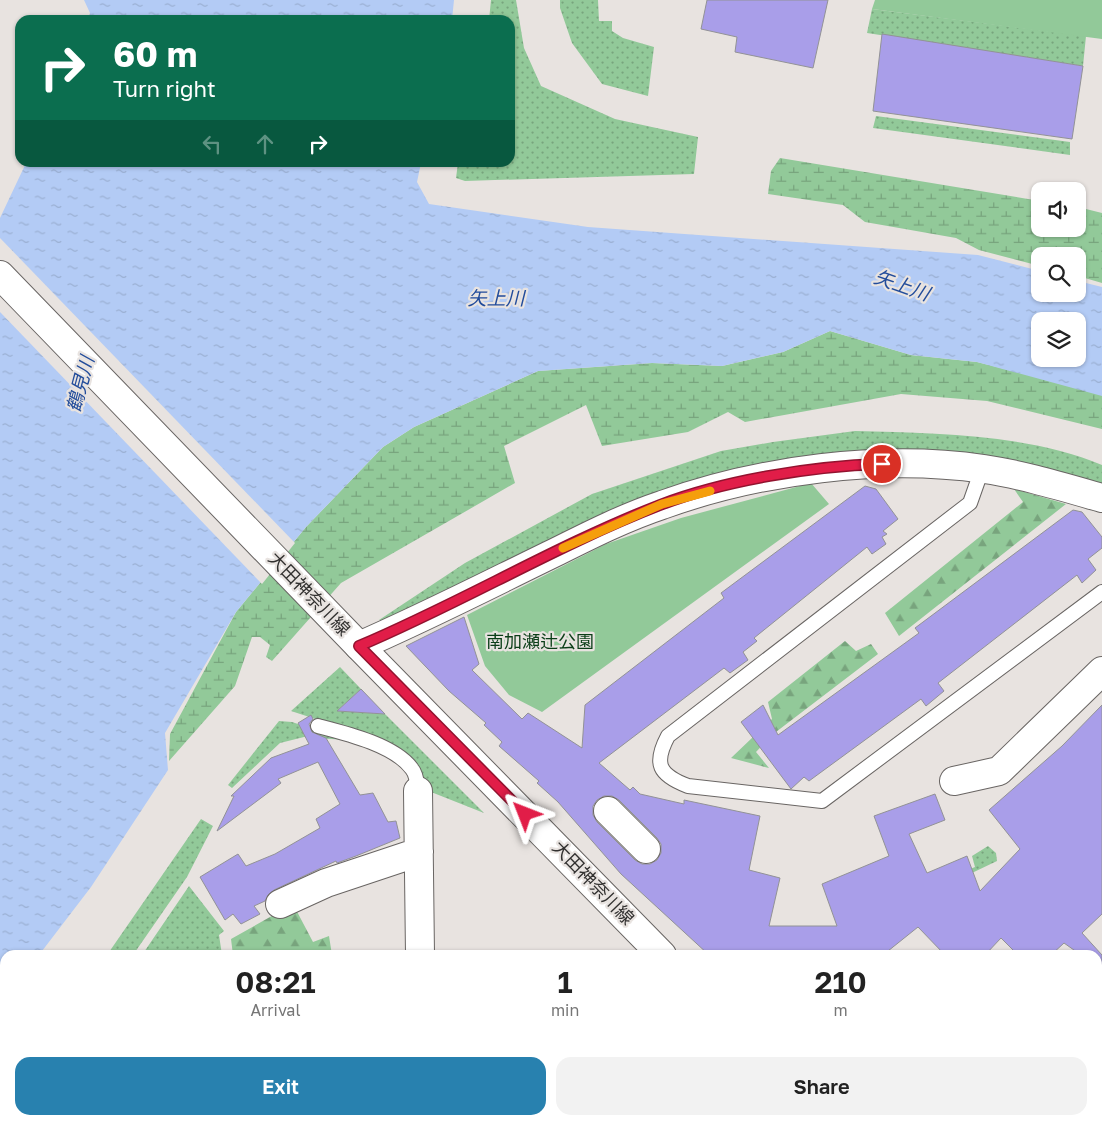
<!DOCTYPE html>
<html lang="en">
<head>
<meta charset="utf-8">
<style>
	:root { --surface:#fff; --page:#f2f2f2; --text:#222; --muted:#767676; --accent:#2881af }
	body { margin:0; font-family:"Golos Text","Noto Sans JP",sans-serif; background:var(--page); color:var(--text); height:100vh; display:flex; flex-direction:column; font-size:19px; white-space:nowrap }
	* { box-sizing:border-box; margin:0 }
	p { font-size:16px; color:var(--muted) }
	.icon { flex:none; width:28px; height:28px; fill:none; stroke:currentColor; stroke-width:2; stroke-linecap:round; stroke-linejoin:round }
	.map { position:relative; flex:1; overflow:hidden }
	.drawer { position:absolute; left:0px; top:950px; width:1102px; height:175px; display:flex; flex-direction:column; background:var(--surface); border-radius:15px 15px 0 0; box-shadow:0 1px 4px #0004 }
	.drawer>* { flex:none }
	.hud { position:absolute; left:15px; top:15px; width:500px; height:152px; border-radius:15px; box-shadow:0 1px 4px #0004; background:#0b6e4f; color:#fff; overflow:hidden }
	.tools { position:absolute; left:1031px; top:182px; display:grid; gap:10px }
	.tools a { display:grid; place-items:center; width:55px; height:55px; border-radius:10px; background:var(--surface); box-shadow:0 1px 4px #0004; font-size:25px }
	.pin { position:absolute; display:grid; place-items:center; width:42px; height:42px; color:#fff; margin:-21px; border:2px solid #fff; border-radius:50%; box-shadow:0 1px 5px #0007 }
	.me { position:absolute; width:55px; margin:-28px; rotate:315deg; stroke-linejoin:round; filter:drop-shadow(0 0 4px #0008) }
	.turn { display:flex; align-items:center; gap:18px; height:105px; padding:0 15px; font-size:22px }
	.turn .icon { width:65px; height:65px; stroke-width:2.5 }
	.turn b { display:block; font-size:35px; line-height:42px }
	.lanes { display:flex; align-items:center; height:48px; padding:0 15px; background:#0003; justify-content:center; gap:25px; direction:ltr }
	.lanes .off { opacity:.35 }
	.eta { display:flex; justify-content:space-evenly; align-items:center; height:85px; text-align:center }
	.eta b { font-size:30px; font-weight:600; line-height:35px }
	.button { display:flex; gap:10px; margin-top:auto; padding:10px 15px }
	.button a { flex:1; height:58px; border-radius:15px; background:var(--accent); color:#fff; font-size:20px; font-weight:600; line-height:58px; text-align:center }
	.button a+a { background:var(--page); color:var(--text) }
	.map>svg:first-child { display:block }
	.grass { fill:url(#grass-dots) }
	.forest { fill:url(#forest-firs) }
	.wetland { fill:url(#wetland-marsh) }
	.green { fill:#92c999 }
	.water { fill:url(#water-ripples); fill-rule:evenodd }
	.pier { fill:#e8e3e0 }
	.building { fill:#a99ee9; stroke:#929296; fill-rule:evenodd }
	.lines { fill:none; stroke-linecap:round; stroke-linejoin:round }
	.service-casing { stroke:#696563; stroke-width:16 }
	.minor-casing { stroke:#696563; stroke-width:30 }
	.tertiary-casing { stroke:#696563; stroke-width:30 }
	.secondary-casing { stroke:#696563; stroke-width:30 }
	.service { stroke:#fff; stroke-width:14 }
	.minor { stroke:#fff; stroke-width:28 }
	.tertiary { stroke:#fff; stroke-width:28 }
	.secondary { stroke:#fff; stroke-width:28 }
	.route-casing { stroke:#92132f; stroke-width:12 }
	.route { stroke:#e11d48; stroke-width:9 }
	.slow { stroke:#f59e0b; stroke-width:9 }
	.labels { text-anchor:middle; stroke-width:4.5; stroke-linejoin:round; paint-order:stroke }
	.street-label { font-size:18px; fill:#323130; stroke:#e8e3e0 }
	.park-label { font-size:18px; fill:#0b3e18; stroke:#e8e3e0 }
	.water-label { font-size:19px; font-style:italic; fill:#224c9b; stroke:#e8e3e0 }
</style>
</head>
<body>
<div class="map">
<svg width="1102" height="1125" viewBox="0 0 1102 1125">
	<defs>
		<pattern id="grass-dots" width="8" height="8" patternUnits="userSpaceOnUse" patternTransform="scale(1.25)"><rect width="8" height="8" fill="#92c999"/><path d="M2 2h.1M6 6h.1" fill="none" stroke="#78a47d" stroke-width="1.8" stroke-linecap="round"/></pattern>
		<pattern id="forest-firs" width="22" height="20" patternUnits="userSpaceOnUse" patternTransform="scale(1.25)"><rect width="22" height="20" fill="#92c999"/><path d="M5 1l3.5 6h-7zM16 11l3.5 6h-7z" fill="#78a47d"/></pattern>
		<pattern id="wetland-marsh" width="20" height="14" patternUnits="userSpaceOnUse" patternTransform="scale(1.25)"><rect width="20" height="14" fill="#92c999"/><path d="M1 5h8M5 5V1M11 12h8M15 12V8" fill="none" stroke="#78a47d"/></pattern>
		<pattern id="water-ripples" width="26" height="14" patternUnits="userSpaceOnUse" patternTransform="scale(1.25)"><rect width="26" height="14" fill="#b3cbf5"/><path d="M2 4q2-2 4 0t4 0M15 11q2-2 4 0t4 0" fill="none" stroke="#9aafd2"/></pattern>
	</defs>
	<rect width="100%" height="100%" fill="#e8e3e0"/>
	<!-- grass -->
	<path class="grass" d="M491,0h25l8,48 17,38 74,33 83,18 -4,37 -229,7 -9,-3 2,-15 52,-1v-142h-21z
		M560,0h38l1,21h13v10l11,7 31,9 -6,49 -46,-12 -30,-41 -12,-35z
		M872,9l214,27 -3,30 -216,-33z
		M876,116l194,26v13l-197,-27z
		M855,431c79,2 173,3 247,34v20l-319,-24 -396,161 -8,-2 86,-57 127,-69 129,-43 52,-9z
		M340,667l21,22 -24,22 48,3 99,99 -58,-23 -8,-25 -29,-22 -98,-32z
		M279,721l13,1 54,18 -42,-3 -24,6 -48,45 -4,-3z
		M201,819l12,7 -26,51 -54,78h-26z
		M988,846l8,7 1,8 -67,32 10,-12 35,-14 -3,-11z
		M189,886l35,45 -5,4 3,20h-80z
		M5,1095v25h8l-5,5h-8v-24z"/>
	<!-- forest -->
	<path class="forest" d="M1014,489l52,15 -167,132 -14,-23 138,-111z
		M845,641l11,10 15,-7 7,10 -106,81 -16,17 13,16 -38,-10 41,-39 -4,-17z
		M293,904l20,38 16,-6 3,19h-99l-2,-16z"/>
	<!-- wetland -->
	<path class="wetland" d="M780,158l260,43v28h38v-22l24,6v70l-24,-7v-20h-38v10l-61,-16 -23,-12 -91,-16 -22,-17 -75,-11 3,-23z
		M830,331l81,24 66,7 125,31v36l-115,-28 -86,-7 -156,28 -17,-10 -40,20 -86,14 -16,-41 -82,41 11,37 -174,100 -69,78 -6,-4 4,-12 -10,-8h-8l-17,49 -66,75 1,-27 66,-122 70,-85 77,-80 31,-20 124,-56 114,-8 70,3 61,-14z"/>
	<!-- green -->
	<path class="green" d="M875,0h227v39l-230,-30z
		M811,483l18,21 -287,208 -33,-17 -24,-29 -18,-51 139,-71 75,-26z"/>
	<!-- water -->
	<path class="water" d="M84,0h370l-2,20h-364l2,-7z
		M26,163h395l-4,19 12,22 159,23 390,28 62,16v23h38v-13l24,6v109l-125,-34 -66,-7 -81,-24 -47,21 -61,14 -70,-3 -114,8 -124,56 -31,20 -77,80 -70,85 -71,121 3,37 -77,117 -52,68h-34v45l-5,6v-788zM1040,321h38v38h-38z"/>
	<!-- pier -->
	<path class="pier" d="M0,238l295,305 -33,41 -262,-272z"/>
	<!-- building -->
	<path class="building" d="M707,0h121l-15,68 -78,-16 2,-15 -36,-8z
		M882,34l201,32 -11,73 -199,-28z
		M865,486l11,3 22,30 -15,12 4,3 -5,3 4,7 -14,10 -5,-7 -113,91 3,3 -14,11 5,8 -18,13 -6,-5 -125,95 31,27 3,-3 7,7 44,10v-4l76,16 -11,54 31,8 -11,48h68l-15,-42 67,-28 -15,-40 61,-22 10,26 -36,14 18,39 40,-17 13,35 40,-42 -31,-39 73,-64 40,-41v209l-20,19 20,22v15l-4,-4v-11h-17l-17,-12 -13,12h-33l-17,-17 -16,17h-40l-27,-28 -35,28h-174l-88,-81 -63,-72 -21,-19 2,-2 -40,-35 3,-4 -18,-17 2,-2 -37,-32 -43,-45 58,-29 15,47 -7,6 50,49 6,-6 54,35 3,-43 139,-107 -3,-5zM604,796h8l7,4 38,38 4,6v9l-4,7 -7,4h-8l-7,-4 -38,-38 -4,-7v-9l4,-6z
		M1073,510l9,2 20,25v11l-14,11 8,11 -14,13 -5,-8 -139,108 6,8 -18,15 -5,-7 -112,82 -5,-4 -13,12 -50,-67 22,-17 15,30 141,-102 -4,-5z
		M361,689l24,25 -48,-3z
		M311,715l2,4 -4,5 3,8 14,6 34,57 13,-2 15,29 8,-1 4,17 -44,18 -19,7 -1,-2 -62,29 -6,5 -3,6 -11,5 6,8 -19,10 -8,-10 -8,6 -25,-43 38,-23 8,12 29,-12 45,-26 -4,-9 24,-15 -22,-42 -40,17 3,4 -64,48 17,-35h-3l40,-38 38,-14 -11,-21z"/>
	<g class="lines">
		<defs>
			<path id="service" d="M982,469l-12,34 -302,233c-15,28 -9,39 20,50l134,15 280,-209
				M318,726c27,7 77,19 94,43 5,6 5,15 6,22"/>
			<path id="minor" d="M359,646c67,-29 133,-63 199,-95 34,-17 68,-34 104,-46 97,-35 219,-51 322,-36 40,6 79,18 118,29
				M954,781l45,-10 103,-100
				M418,791l2,164
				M608,811l38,38
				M280,904l46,-21 93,-31
				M422,1120v5"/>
			<path id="tertiary" d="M1098,998l4,-5
				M974,1125l5,-5"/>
			<path id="secondary" d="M0,275l359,371 303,309
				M823,1120l5,5"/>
		</defs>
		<!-- service casing -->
		<use href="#service" class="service-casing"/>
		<!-- minor casing -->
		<use href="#minor" class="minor-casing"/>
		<!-- tertiary casing -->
		<use href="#tertiary" class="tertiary-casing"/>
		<!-- secondary casing -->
		<use href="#secondary" class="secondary-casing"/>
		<!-- service -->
		<use href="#service" class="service"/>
		<!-- minor -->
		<use href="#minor" class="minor"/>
		<!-- tertiary -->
		<use href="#tertiary" class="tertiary"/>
		<!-- secondary -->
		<use href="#secondary" class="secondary"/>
	</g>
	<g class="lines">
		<defs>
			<path id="route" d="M525,814l-166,-168c102,-43 198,-101 301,-141 65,-25 153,-39 222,-41"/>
		</defs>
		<!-- route casing -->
		<use href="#route" class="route-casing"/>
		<!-- route -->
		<use href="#route" class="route"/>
		<!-- slow -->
		<path class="slow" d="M563,548l99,-44 48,-13"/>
	</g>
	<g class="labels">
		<!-- street labels -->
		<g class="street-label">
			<text transform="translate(309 594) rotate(46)" y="6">大田神奈川線</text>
			<text transform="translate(593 883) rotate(46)" y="6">大田神奈川線</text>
		</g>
		<!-- park labels -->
		<g class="park-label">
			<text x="540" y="648">南加瀬辻公園</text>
		</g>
		<!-- water labels -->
		<g class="water-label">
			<text transform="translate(902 285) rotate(19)" y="7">矢上川</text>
			<text x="496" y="305">矢上川</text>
			<text transform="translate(80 384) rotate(-75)" y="7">鶴見川</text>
		</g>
	</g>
</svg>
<div class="tools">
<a><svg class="icon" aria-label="sound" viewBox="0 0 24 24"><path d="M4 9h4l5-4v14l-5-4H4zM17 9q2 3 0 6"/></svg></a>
<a><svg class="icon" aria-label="search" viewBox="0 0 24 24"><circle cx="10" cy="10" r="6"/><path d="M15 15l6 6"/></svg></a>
<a><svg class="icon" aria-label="layers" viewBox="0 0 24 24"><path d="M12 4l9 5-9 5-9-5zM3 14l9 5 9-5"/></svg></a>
</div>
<div class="pin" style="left:882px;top:464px;background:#d93025"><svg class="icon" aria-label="arrive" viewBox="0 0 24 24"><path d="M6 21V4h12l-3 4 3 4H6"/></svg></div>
<svg class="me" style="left:525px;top:814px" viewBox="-20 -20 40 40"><path d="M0-17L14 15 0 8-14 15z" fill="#e11d48" stroke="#fff" stroke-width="4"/></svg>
<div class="hud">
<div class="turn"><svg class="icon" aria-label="right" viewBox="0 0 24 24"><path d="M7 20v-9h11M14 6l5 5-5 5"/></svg><div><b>60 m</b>Turn right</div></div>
<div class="lanes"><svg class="icon off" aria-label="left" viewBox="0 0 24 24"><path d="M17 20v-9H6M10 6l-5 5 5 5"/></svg><svg class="icon off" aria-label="ahead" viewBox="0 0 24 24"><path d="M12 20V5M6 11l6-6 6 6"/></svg><svg class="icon" aria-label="right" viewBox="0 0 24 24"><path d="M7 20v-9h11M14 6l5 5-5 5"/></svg></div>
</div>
<section class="drawer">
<div class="eta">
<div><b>08:21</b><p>Arrival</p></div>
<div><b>1</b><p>min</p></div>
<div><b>210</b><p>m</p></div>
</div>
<div class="button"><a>Exit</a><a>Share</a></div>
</section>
</div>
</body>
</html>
